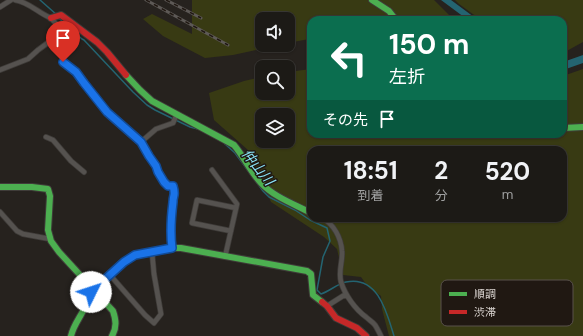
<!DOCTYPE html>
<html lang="ja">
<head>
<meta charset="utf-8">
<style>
	:root { --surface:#1c1a16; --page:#25231f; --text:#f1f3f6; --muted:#a0a1a1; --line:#3a3835 }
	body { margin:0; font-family:"DM Sans","Noto Sans JP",sans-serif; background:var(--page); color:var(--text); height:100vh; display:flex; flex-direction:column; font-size:15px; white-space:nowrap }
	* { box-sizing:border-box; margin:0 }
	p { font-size:13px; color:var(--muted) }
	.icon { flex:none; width:22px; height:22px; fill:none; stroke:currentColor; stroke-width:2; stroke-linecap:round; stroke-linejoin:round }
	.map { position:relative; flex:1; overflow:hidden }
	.details { position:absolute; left:307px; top:146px; width:260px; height:76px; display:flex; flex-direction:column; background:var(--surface); border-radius:12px; box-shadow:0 1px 3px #0004,0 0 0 1px var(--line) }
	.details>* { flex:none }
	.top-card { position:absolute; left:307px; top:16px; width:260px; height:122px; border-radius:12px; box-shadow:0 1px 3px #0004,0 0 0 1px var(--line); background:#0b6e4f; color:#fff; overflow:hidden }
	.buttons { position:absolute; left:255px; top:12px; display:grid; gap:8px }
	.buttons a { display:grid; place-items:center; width:40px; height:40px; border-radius:8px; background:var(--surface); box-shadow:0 1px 3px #0004,0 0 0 1px var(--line); font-size:20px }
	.pin { position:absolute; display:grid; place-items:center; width:34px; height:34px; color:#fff; margin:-41px -17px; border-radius:50% 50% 50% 0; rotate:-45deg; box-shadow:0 0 4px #0007 }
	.pin .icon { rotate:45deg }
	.me { position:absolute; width:44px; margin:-22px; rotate:49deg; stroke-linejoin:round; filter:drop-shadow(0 0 3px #0008) }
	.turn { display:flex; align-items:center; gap:14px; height:84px; padding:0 16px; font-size:18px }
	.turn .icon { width:52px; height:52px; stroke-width:2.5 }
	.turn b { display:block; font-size:28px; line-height:34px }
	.then { display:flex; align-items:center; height:38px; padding:0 16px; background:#0003; gap:8px; font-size:15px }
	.eta { display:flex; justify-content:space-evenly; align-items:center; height:68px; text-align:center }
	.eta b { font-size:24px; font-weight:700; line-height:28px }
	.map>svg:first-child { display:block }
	.green { fill:#383a13; fill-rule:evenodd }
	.water { fill:#246471 }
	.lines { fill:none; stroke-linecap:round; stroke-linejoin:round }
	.stream { stroke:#246471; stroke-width:1.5 }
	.street-casing { stroke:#3f3c39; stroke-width:6 }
	.fast-casing { stroke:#3f3c39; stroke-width:8 }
	.jam-casing { stroke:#3f3c39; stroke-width:8 }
	.street { stroke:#55524f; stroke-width:4.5 }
	.fast { stroke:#4caf50; stroke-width:6 }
	.jam { stroke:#c62828; stroke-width:6 }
	.rail-casing { stroke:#5d5956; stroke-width:3 }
	.rail { stroke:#201812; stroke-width:1.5; stroke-dasharray:4.5; stroke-linecap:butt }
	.route-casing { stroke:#114b97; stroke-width:10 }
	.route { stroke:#1a73e8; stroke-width:7 }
	.labels { text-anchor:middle; stroke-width:3; stroke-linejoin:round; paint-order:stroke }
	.water-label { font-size:14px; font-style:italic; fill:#89e3f6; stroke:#201812 }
	.key { fill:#201812; stroke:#58504b; stroke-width:1 }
	.key-label { font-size:11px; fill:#d9d3cf }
</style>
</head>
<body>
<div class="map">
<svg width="583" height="336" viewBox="0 0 583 336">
	<rect width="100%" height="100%" fill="#26221e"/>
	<!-- green -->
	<path class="green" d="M192,0h242l20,20h-143v20l-2,-1 -21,4v-24h-26v26h18l-47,10 -28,3 -42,-22 -20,-17 9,-5 40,20z
		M455,0h128v42l-20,11v-33h-82l-22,-16z
		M311,69v65h252v-58l20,-7v267h-194l-7,-27 -1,-13 -12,-8 -8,-11 -18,-2 -6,-26 -13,-12 -53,-35 -23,-52 -34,-30 -5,-27 35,-12 18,-4v16h26v-21zM262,115h26v26h-26zM311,150h252v68h-252z"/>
	<!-- water -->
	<path class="water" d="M441,0h10l27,20h-10z
		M583,55v8l-17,6h-3v-8h3z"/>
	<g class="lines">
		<!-- stream -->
		<path class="stream" d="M40,0l17,15
			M59,18l4,4 19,17 2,1 49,52 14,13 8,5 35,17 8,2
			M225,144l10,9 28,38 6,6 26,13 15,10 17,8 3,13 -7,16 -6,33 4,4c9,-3 16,-10 25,-12 32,-7 41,31 48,54"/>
		<defs>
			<path id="street" d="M15,0c14,2 23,13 36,18l23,26 -10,13 -1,5 13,10 8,11 23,29 34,30 8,14 7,10 2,6 6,10 4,3 5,1c3,10 0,8 0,16 -2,16 -3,31 -1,46
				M0,7l11,-7
				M0,70l28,-11 10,-9 15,-11 9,-9
				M46,137l7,3 18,21 13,11
				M141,142l15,-13 17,-6 4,-9
				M212,170l25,34 -12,53
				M0,212l17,19 6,3 27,5
				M322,218c12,6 19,20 20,33 1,10 -4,20 -1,31 4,13 14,27 25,35 3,3 7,5 9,8 2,3 4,7 6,11
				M231,231l-39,-8 5,-23 39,8
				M110,275l35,40 9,8 7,-9 -7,-40 -2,-22
				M327,306l19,-12"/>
			<path id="fast" d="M372,0l17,11 7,9
				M126,75l14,15 12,11 82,44c10,12 16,26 27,38 13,14 33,21 50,30
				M563,128l20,-1
				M0,187h32l16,2 2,7 -2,34 3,11 8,11 54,59c3,9 4,16 -1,25
				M71,336c3,-13 11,-20 15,-32 2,-7 1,-8 6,-14l32,-28 11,-7 37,-7h9l126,23 4,3 2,21 9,7"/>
			<path id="jam" d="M51,18l10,-3 36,27 10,10 19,23
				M322,302l5,4 9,12 21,10 9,8"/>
		</defs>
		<!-- street casing -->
		<use href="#street" class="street-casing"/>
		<!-- fast casing -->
		<use href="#fast" class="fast-casing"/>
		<!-- jam casing -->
		<use href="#jam" class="jam-casing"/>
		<!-- street -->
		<use href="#street" class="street"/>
		<!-- fast -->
		<use href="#fast" class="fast"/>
		<!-- jam -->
		<use href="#jam" class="jam"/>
		<defs>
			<path id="rail" d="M146,0l82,45
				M166,0l35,18"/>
		</defs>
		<!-- rail casing -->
		<use href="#rail" class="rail-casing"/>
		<!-- rail -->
		<use href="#rail" class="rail"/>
	</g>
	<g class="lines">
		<defs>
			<path id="route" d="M63,62l13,10 8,11 23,29 34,30 8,14 7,10 2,6 6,10 4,4h5c3,10 0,8 0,16 -2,16 -3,31 -1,46l-37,7 -11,7 -33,30"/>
		</defs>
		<!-- route casing -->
		<use href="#route" class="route-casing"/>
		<!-- route -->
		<use href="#route" class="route"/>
	</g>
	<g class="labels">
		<!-- water labels -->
		<g class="water-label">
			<text transform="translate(258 167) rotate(51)" y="5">仲山川</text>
		</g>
	</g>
	<!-- legend -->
	<rect x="441" y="280" width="132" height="46" rx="6" class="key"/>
	<rect x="449" y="292" width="18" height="4" fill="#4caf50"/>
	<rect x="449" y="310" width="18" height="4" fill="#c62828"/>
	<g class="key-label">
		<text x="474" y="298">順調</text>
		<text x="474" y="316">渋滞</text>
	</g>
</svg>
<div class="buttons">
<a><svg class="icon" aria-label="sound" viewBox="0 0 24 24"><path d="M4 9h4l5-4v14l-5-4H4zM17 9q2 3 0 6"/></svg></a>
<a><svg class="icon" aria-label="search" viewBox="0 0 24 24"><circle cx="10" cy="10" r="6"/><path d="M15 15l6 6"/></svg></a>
<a><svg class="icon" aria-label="layers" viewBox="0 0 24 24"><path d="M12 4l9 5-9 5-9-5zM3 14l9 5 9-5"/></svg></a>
</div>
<div class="pin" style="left:63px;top:62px;background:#d93025"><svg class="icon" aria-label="arrive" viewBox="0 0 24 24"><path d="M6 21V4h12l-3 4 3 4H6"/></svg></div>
<svg class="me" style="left:91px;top:292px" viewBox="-20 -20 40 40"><circle r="19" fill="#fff"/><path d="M0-13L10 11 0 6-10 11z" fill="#1a73e8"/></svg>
<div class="top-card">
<div class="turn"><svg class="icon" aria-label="left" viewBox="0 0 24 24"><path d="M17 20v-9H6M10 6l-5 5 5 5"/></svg><div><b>150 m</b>左折</div></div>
<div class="then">その先<svg class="icon" aria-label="arrive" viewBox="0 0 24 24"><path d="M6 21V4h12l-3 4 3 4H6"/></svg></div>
</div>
<section class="details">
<div class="eta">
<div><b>18:51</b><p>到着</p></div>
<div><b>2</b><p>分</p></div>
<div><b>520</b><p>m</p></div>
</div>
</section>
</div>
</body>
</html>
